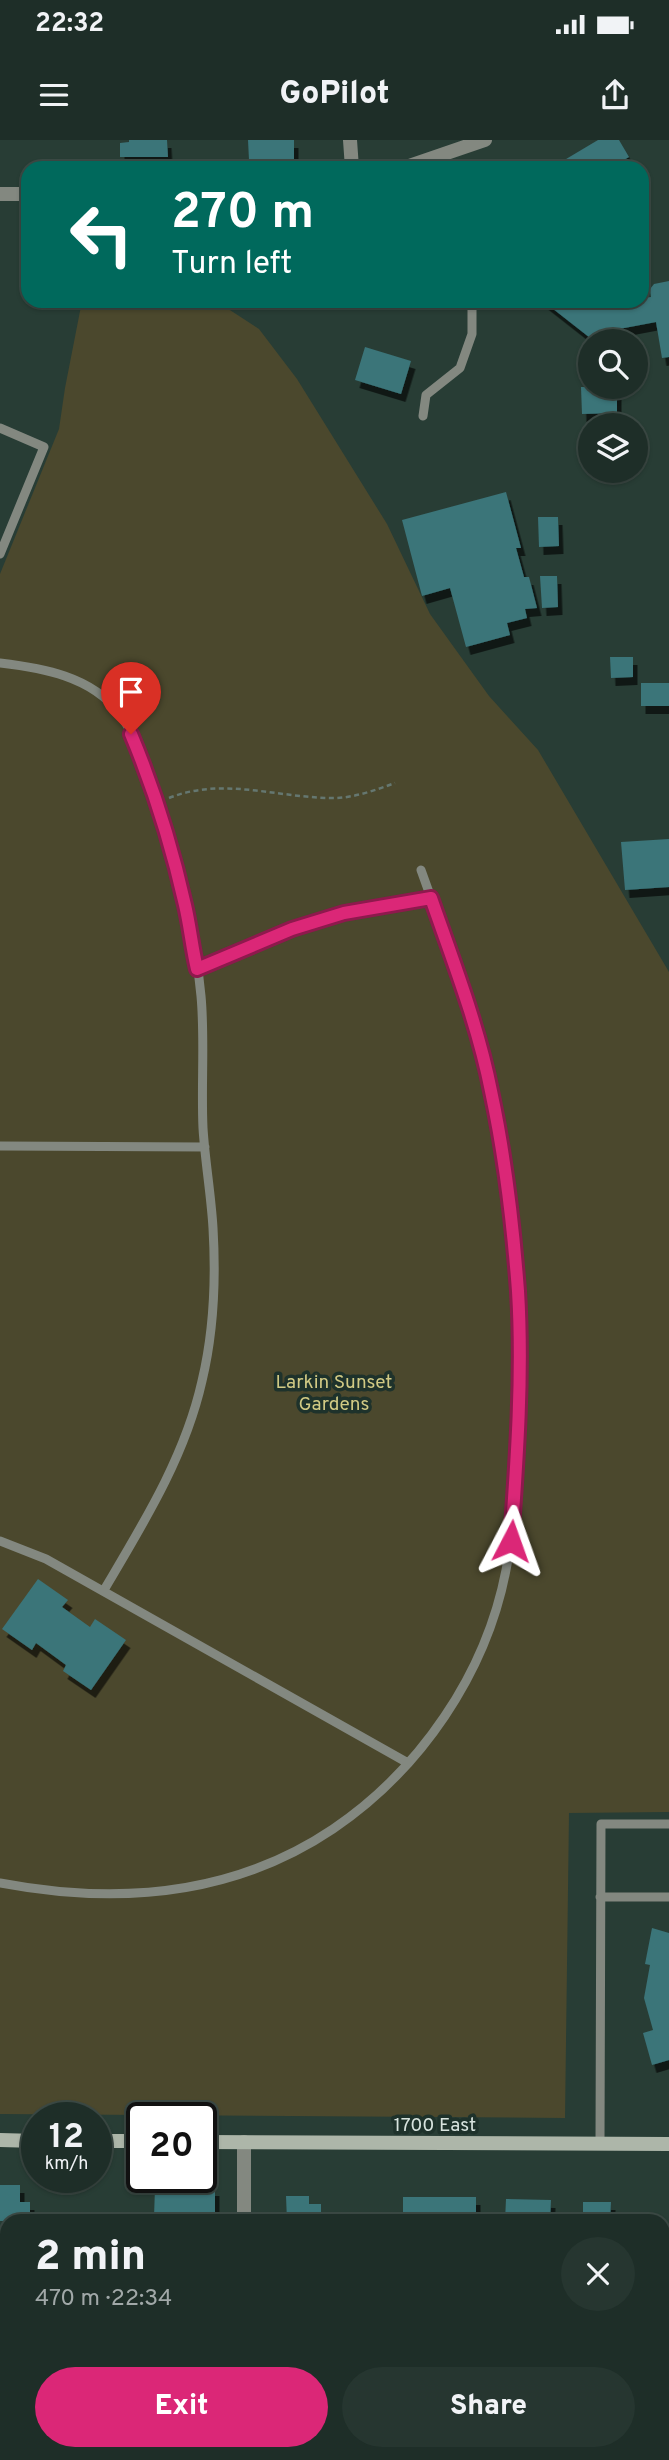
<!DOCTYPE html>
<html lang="en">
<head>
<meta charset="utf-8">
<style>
	:root { --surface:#1e2e28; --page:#263630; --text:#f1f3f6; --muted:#a1a8a8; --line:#3c4a45; --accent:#db2777 }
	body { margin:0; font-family:Overpass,sans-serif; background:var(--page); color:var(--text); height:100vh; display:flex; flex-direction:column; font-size:26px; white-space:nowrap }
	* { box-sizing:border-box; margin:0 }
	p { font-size:23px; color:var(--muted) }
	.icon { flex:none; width:38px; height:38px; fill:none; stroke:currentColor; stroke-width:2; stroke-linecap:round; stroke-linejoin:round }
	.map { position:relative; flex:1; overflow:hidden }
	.side { position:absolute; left:0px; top:2074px; width:670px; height:247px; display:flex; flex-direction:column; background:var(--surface); border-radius:21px 21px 0 0; box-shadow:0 2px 5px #0004,0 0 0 2px var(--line) }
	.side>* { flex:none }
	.hud { position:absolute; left:21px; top:21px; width:628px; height:147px; border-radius:21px; box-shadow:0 2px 5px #0004,0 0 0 2px var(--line); background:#00695c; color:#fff; overflow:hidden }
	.buttons { position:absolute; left:578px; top:189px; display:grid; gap:14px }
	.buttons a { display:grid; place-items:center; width:70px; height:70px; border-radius:50%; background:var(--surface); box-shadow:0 2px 5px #0004,0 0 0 2px var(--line); font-size:35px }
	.speed { position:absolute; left:21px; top:1962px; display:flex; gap:14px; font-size:35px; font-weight:700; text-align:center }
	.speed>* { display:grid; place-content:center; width:91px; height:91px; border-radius:50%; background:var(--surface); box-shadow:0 2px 5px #0004,0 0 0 2px var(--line); line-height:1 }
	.speed small { font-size:18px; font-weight:400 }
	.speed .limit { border:4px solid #111; border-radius:10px; background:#fff; color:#111 }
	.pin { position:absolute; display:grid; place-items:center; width:60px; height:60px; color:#fff; margin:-72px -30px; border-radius:50% 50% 50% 0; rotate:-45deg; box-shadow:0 0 7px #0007 }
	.pin .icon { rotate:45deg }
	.me { position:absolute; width:77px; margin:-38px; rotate:4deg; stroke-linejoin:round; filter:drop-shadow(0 0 5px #0008) }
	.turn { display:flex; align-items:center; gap:24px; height:147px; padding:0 35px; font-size:32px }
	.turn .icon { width:91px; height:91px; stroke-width:2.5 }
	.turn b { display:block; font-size:49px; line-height:60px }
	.round { display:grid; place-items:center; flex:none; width:74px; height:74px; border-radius:37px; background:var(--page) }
	.head { display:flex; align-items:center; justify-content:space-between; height:119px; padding:0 35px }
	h1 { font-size:42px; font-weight:800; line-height:52px }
	.button { display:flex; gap:14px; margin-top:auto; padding:14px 35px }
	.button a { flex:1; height:80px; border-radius:42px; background:var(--accent); color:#fff; font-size:28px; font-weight:800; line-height:80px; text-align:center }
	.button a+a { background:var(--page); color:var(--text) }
	.status { display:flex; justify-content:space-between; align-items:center; height:49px; padding:0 35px; background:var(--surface); direction:ltr }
	.status svg { height:19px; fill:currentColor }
	header { display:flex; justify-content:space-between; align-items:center; height:91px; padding:0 35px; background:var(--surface); font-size:32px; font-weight:800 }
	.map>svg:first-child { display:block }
	.green { fill:#4b482d }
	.building { fill:#3b7479; filter:url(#shadow) }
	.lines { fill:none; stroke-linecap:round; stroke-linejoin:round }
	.path { stroke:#657770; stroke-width:2.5; stroke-dasharray:5 3.5; stroke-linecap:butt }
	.service { stroke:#838880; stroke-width:9 }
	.minor { stroke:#838880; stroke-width:14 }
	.tertiary { stroke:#838880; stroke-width:14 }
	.secondary { stroke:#adb6a9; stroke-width:14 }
	.route-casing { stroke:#8e194d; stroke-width:18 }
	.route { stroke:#db2777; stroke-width:12 }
	.labels { text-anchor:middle; stroke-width:7; stroke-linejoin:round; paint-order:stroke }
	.park-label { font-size:19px; fill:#d1ca84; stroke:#1e322b }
	.street-label { font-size:19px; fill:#d8e4df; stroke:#1e322b }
</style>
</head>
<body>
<div class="status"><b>22:32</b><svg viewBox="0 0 49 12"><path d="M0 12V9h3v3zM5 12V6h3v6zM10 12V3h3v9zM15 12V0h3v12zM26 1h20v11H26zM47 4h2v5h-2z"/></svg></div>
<header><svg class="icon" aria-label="menu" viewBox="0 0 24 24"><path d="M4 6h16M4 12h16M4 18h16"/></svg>GoPilot<svg class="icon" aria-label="share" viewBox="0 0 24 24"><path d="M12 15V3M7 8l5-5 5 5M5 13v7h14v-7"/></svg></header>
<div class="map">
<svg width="669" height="2320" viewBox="0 0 669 2320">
	<defs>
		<filter id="shadow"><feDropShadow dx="4.5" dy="8" stdDeviation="0" flood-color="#0009"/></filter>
	</defs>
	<rect width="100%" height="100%" fill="#283d35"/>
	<!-- green -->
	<path class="green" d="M82,161h134l43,28 38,50 90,145 43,90 59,82 49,54 131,222v840l-100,1 -4,305 -565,-4v-1540l59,-145 6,-41z"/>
	<!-- building -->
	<path class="building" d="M129,0h38l1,17h-48v-14l9,-1z
		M248,0h46v19l-45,1z
		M598,0h21l10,17 -19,11h-59z
		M669,141v76l-7,1 -6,-36 -58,11 1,8h-5l-51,-40h68l3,2 28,-2v-3l9,-1 -1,-8 4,-5z
		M365,207l46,14 -10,33 -46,-14z
		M581,247h36v26l-35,1z
		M506,352l15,56h-5l8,29h5l8,31 -12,1 2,9 -20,5 3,12 -44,12 -16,-59 -28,8 -20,-76z
		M538,377h20l1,29 -20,1z
		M540,436h17l1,31 -16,1z
		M610,517h23v20l-22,1z
		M641,543h28v23h-28z
		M669,699v48l-44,3 -4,-48z
		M38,1439l30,21 -6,7 28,20 5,-8 31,21 -35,50 -28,-19 3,-6 -30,-22 -4,7 -30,-21z
		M652,1788l17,5v127l-17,5 -9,-32 10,-3 -9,-32 6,-33 -5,-1z
		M0,2045h20v17h10v19h-30z
		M155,2048h60v29h-61z
		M286,2056h23v8h12v17h-34z
		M403,2057h73v24h-73z
		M506,2059l45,1 -1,21h-45z
		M583,2062h28l-1,19h-27z"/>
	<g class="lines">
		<!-- path -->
		<path class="path" d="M169,658c55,-22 111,1 168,0 19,-1 39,-8 58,-15"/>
		<!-- service -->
		<path class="service" d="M435,18l4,10
			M423,276l3,-21 34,-27 12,-34v-33
			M0,288l44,19 -44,107
			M0,523c42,5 91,13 119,50 19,25 27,58 36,87 21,63 40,129 46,196 4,43 0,88 2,132 2,33 8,66 10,100 3,51 1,103 -11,153 -17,76 -59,143 -98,209
			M197,829l95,-39 52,-17 87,-15
			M0,1006l205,1
			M0,1401l46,18 362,204
			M0,1743c116,22 232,14 333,-54 87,-59 153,-155 173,-259 13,-65 13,-140 12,-207 0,-23 1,-46 0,-69 -2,-49 -9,-97 -17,-145 -4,-20 -6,-41 -11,-61 -17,-75 -43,-146 -69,-218
			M600,1757h69
			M600,2004l1,-320h68"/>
		<!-- minor -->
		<path class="minor" d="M244,2002v79
			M270,2314l2,6"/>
		<!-- tertiary -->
		<path class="tertiary" d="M350,0l2,28
			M403,28l82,-28
			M0,54h28"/>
		<!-- secondary -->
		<path class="secondary" d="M0,2000l37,1
			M96,2001h46
			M201,2002l468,2"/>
	</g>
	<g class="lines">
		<defs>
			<path id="route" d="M131,594c23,55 41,113 54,171 5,21 7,43 12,64l95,-40 52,-16 87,-15c22,63 47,127 60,193 14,65 22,133 27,200 5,82 -1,168 -7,250"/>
		</defs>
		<!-- route casing -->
		<use href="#route" class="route-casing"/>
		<!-- route -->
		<use href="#route" class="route"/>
	</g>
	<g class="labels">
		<!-- park labels -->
		<g class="park-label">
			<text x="334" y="1248">Larkin Sunset<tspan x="334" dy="22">Gardens</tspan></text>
		</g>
		<!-- street labels -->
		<g class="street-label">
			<text x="435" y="1991">1700 East</text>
		</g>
	</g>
</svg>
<div class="buttons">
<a><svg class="icon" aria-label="search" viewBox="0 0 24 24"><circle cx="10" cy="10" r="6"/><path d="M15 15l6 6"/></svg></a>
<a><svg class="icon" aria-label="layers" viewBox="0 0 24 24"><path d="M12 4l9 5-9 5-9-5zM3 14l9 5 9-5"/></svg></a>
</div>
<div class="speed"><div>12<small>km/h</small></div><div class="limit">20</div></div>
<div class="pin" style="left:131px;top:594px;background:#d93025"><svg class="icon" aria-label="arrive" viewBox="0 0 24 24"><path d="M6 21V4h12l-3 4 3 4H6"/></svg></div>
<svg class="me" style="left:511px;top:1401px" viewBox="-20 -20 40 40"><path d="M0-17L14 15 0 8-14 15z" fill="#db2777" stroke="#fff" stroke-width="4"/></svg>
<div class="hud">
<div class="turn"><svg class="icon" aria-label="left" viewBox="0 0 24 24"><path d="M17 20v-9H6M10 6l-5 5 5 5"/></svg><div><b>270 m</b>Turn left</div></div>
</div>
<section class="side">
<div class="head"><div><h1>2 min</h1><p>470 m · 22:34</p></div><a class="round"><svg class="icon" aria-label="close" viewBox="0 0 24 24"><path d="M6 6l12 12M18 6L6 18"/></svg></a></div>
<div class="button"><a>Exit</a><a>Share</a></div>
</section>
</div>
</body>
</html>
